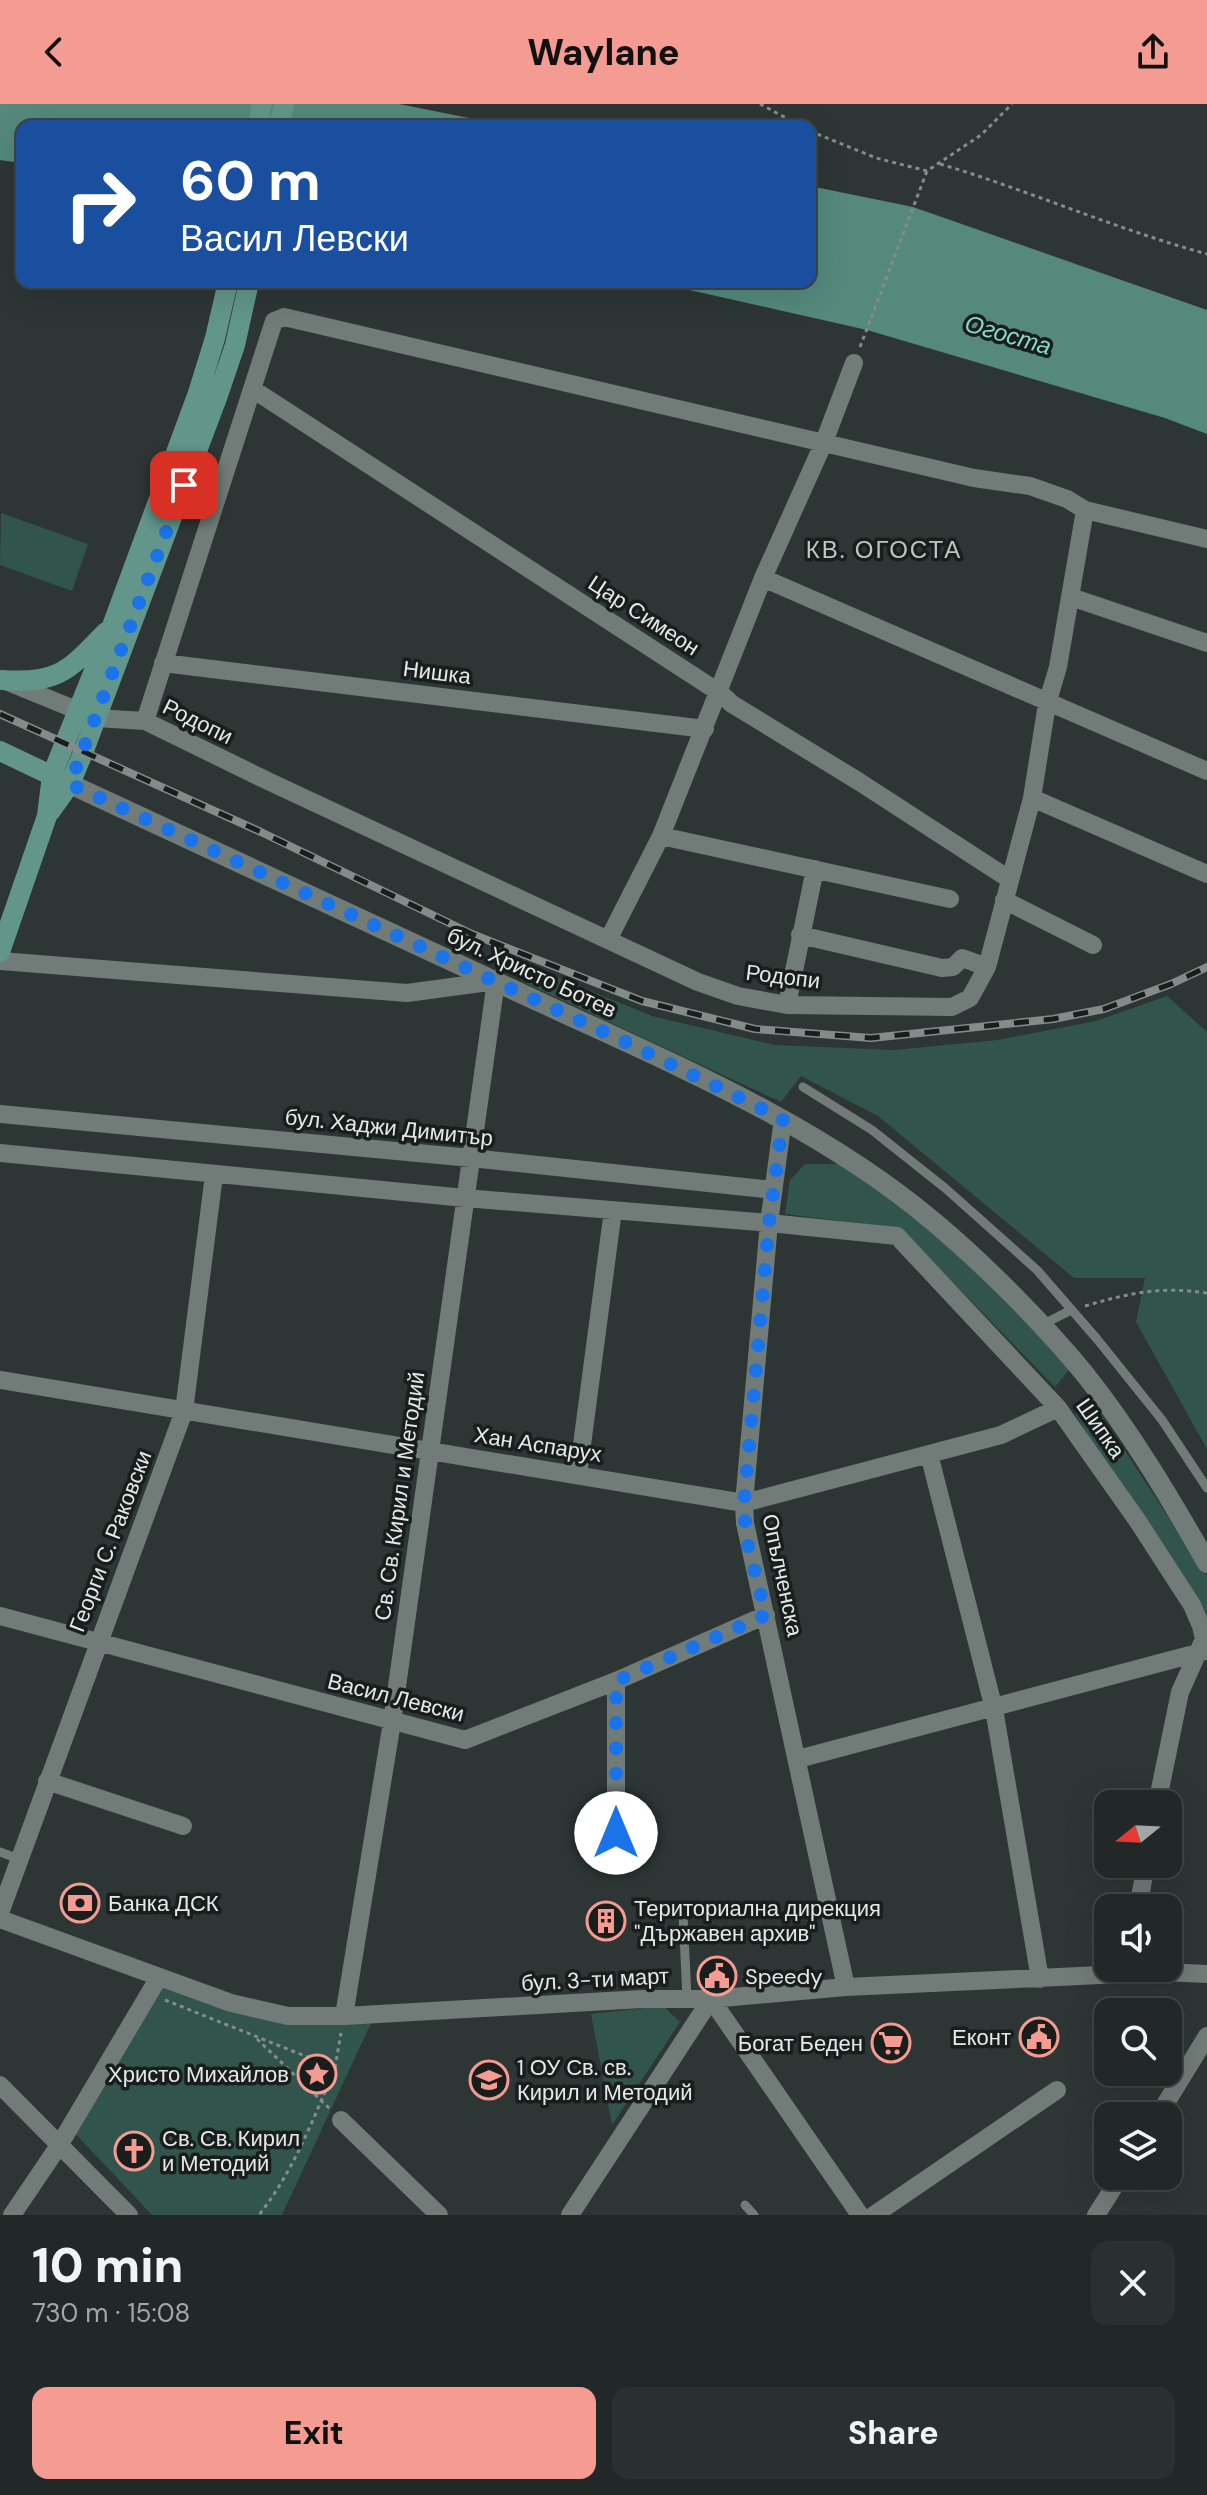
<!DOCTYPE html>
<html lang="en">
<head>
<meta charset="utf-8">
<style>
	:root { --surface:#222827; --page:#2a302f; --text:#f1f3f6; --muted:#a2a6a7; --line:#3f4444; --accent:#f59c92 }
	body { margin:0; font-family:"DM Sans",sans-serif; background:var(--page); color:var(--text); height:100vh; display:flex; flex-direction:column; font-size:30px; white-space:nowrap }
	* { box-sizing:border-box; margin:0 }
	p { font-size:26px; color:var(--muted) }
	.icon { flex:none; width:44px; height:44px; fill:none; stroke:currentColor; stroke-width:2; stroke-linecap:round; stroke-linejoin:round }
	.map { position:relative; height:2111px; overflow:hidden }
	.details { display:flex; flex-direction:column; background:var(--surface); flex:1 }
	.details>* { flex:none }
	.guide { position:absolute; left:16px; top:16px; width:800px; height:168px; border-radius:16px; box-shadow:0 8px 32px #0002,0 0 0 2px var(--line); background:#1a4fa0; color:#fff; overflow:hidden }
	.needle { width:52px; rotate:252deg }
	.buttons { position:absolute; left:1094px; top:1686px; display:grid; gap:16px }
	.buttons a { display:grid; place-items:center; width:88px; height:88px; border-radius:16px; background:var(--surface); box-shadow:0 8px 32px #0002,0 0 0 2px var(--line); font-size:40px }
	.pin { position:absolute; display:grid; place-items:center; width:68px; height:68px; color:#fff; margin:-34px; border-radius:16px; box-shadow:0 4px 12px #0006 }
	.me { position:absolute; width:88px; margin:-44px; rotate:0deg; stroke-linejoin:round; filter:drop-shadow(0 0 6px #0008) }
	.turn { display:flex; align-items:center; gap:28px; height:168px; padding:0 32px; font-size:36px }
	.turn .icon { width:104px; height:104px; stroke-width:2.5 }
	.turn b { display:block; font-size:56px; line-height:68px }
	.round { display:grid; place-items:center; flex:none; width:84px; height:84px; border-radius:16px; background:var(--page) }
	.overview { display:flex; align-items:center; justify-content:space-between; height:136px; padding:0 32px }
	h1 { font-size:48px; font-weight:800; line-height:60px }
	.primary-button { display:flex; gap:16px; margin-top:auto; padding:16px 32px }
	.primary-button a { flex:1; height:92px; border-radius:16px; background:var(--accent); color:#111; font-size:32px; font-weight:800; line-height:92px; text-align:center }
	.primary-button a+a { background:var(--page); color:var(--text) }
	header { display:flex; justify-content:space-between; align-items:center; height:104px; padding:0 32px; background:var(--accent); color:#111; font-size:36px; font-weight:800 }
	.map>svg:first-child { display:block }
	.green { fill:#31554c }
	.water { fill:#54897c }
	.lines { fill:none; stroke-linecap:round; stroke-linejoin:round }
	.path { stroke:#858c8b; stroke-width:3; stroke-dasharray:4 4; stroke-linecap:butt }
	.service { stroke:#717b78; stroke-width:9 }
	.minor { stroke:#717b78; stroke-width:18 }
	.tertiary { stroke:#717b78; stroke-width:20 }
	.secondary { stroke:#62968b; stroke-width:20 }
	.rail-casing { stroke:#848c8a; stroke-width:8 }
	.rail { stroke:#191d1c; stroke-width:5; stroke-dasharray:15; stroke-linecap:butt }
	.route { stroke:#1a73e8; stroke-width:14; stroke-dasharray:0 25.2 }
	.labels { text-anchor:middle; stroke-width:7; stroke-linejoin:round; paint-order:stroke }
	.street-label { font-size:22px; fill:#e5eae9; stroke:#191d1c }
	.poi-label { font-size:22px; fill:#e5eae9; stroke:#191d1c; text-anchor:start }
	.water-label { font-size:24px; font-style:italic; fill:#84dbc6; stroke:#191d1c }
	.neighbourhood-label { font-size:24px; letter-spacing:2px; fill:#bbc6c3; stroke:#191d1c }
</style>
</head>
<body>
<header><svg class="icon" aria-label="back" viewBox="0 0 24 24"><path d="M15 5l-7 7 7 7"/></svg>Waylane<svg class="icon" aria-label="share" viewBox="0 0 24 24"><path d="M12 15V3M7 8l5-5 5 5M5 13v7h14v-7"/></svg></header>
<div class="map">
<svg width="1207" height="2111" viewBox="0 0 1207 2111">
	<rect width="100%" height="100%" fill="#2d3634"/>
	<!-- green -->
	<path class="green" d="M1,409l87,31 -16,47 -72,-26z
		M532,863l120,49 123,29 119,5 104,-10 98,-19 71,-25 40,36v417l-71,-127 9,-44h-71l-196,-162 -77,-40 -20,26 -256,-119z
		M805,1060h34l90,63 145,137 -19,23 -155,-159 -115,-14 5,-34z
		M1091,1295l116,177v59l-132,-221z
		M163,1884l70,25 53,10 86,-2 -90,194h-130l-81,-86z
		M663,1902l17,16 -68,103 -21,-111z"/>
	<!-- water -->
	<path class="water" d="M0,0h399l110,22h-487v37l-22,-3z
		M810,82l103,21 294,103v124l-42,-16 -298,-88 -213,-48h156z"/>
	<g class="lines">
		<!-- path -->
		<path class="path" d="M760,0l41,22
			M810,27l66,27 51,13 54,-36 31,-31
			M940,60c91,27 175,65 267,90
			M860,243l67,-176
			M1085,1202c45,-13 74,-20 122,-13
			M165,1896l170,68c-22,52 -41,102 -76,147
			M257,1935l73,70
			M335,1964l6,-35"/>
		<!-- service -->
		<path class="service" d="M803,983l69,43 73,58 92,82 60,69 65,81 45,68
			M1042,1221l29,-15
			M0,1748l19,7
			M683,1809l4,86
			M745,2101l9,10"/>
		<!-- minor -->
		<path class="minor" d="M254,286l466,303 12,11 126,77 151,98
			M763,474l444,193
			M1071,493l136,46
			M163,559l542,66
			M8,578l88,36 49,3 125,61 428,200 40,14 49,9 165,2 18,-9 17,-31 8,-30 37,-139 15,-94 11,-37 27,-157
			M145,617l129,-400 10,-4 690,161 56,8 37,13 18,11 122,29
			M1032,694l175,76
			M661,732l289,63
			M1004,796l89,45
			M800,831l142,33 11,-1 9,-9 25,9
			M608,836l53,-104 102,-258 61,-136 30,-79
			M0,857l407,32 89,-12 -104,741 -48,294
			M787,901l28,-136
			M0,1010l471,44 302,32
			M783,1015l-14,104 -25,280 1,20 101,464
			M0,1049l465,45 304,25 128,13 161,172 81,115 53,82 9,21 3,13 -24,53 -23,112
			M0,1276l744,123 257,-68 57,-27
			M929,1350l65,255 46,270
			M578,1371l35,-265
			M0,1512l465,124 151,-59 150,-66
			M798,1655l407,-108
			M47,1677l136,45
			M616,1729v-152
			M1138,1804l8,-44
			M0,1809l184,-502 30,-236
			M0,1815l231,84 57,13h56l298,-17h69l135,-12 318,-15 43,2
			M0,1981l129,130
			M1158,2012l49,-80
			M341,2016l98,95
			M12,2111l48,-71 99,-167
			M570,2111l141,-216 149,216
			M874,2111l183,-125
			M1096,2111l25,-39"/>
		<!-- tertiary -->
		<path class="tertiary" d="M70,680c159,74 317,147 476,221 134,62 274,121 388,217 50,42 109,101 150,151 47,59 86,125 123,190"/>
		<!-- secondary -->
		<path class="secondary" d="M258,22l4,-22
			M279,22l5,-22
			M2,576c57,4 67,-10 104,-48
			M0,647l63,30
			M50,708l20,-28 13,-31 134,-355 18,-53 14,-63
			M0,848l47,-136 5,-41 60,-149 86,-233 17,-55 13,-56"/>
		<defs>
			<path id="rail" d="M0,610l261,118 211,102 170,67 113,28 116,9 182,-19 51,-10 67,-25 36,-17"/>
		</defs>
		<!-- rail casing -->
		<use href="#rail" class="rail-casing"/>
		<!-- rail -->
		<use href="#rail" class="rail"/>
	</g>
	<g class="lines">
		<!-- route -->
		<path class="route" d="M184,381l-114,299 545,253 168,82 -14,104 -25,280 2,35 20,77 -150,66v152"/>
	</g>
	<!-- icons -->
	<defs>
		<symbol id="bank-ring" viewBox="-11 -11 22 22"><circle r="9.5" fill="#191d1c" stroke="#f59c92" stroke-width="1.5"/><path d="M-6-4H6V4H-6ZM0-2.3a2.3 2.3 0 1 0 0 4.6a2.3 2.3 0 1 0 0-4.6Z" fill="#f59c92"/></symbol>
		<symbol id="building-ring" viewBox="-11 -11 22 22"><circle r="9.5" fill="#191d1c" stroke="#f59c92" stroke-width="1.5"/><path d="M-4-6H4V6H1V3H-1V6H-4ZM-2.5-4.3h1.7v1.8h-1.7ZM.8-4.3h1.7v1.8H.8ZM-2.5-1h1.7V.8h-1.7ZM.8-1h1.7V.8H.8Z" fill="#f59c92"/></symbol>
		<symbol id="civic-ring" viewBox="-11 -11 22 22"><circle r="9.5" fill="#191d1c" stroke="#f59c92" stroke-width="1.5"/><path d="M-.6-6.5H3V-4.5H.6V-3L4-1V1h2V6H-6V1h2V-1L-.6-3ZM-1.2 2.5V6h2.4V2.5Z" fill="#f59c92"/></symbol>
		<symbol id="supermarket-ring" viewBox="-11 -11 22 22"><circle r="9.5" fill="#191d1c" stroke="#f59c92" stroke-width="1.5"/><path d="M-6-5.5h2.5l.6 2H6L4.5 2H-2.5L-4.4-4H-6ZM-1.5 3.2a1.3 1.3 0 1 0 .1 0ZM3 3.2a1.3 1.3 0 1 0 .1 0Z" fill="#f59c92"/></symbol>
		<symbol id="sight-ring" viewBox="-11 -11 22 22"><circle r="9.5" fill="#191d1c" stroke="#f59c92" stroke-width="1.5"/><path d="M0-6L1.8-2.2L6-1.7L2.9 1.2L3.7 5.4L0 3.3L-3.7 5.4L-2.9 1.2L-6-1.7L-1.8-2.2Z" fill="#f59c92"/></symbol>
		<symbol id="school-ring" viewBox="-11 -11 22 22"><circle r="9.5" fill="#191d1c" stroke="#f59c92" stroke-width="1.5"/><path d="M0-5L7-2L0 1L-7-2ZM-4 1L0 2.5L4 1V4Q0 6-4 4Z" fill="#f59c92"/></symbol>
		<symbol id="church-ring" viewBox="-11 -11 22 22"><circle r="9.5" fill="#191d1c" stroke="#f59c92" stroke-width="1.5"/><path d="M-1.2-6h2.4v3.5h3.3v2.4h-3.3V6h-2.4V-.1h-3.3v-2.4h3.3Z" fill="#f59c92"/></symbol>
	</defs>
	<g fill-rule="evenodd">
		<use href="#bank-ring" x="58" y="1777" width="44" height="44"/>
		<use href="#building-ring" x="584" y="1795" width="44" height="44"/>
		<use href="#civic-ring" x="695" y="1850" width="44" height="44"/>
		<use href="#civic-ring" x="1017" y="1911" width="44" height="44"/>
		<use href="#supermarket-ring" x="869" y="1917" width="44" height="44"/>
		<use href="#sight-ring" x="295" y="1948" width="44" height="44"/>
		<use href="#school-ring" x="467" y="1954" width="44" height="44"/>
		<use href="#church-ring" x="112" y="2025" width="44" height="44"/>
	</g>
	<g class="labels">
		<!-- street labels -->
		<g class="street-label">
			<text transform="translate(644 511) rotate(33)" y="8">Цар Симеон</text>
			<text transform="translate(437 568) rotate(7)" y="8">Нишка</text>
			<text transform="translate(198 617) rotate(26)" y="8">Родопи</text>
			<text transform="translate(532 868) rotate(25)" y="8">бул. Христо Ботев</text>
			<text transform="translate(783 872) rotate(7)" y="8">Родопи</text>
			<text transform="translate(389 1023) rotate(6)" y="8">бул. Хаджи Димитър</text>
			<text transform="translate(1101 1324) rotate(55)" y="8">Шипка</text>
			<text transform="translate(538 1340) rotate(9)" y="8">Хан Аспарух</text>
			<text transform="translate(399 1392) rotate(-82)" y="8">Св. Св. Кирил и Методий</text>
			<text transform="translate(110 1437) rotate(-69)" y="8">Георги С. Раковски</text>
			<text transform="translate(783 1471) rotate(78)" y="8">Опълченска</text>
			<text transform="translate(396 1593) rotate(14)" y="8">Васил Левски</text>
			<text transform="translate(595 1875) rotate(-3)" y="8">бул. 3-ти март</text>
		</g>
		<!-- poi labels -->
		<g class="poi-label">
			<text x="108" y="1807">Банка ДСК</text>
			<text x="634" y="1812">Териториална дирекция<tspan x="634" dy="25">"Държавен архив"</tspan></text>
			<text x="745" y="1880">Speedy</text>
			<text x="1011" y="1941" text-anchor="end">Еконт</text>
			<text x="863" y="1947" text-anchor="end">Богат Беден</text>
			<text x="517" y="1971">1 ОУ Св. св.<tspan x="517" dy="25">Кирил и Методий</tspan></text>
			<text x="289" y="1978" text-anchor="end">Христо Михайлов</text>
			<text x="162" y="2042">Св. Св. Кирил<tspan x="162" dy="25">и Методий</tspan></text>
		</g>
		<!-- water labels -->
		<g class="water-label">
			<text transform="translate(1008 231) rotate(16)" y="8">Огоста</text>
		</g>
		<!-- neighbourhood labels -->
		<g class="neighbourhood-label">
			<text x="884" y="454">КВ. ОГОСТА</text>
		</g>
	</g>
</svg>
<div class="buttons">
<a><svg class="needle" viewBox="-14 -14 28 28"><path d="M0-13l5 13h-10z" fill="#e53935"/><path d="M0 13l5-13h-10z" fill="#a2a6a7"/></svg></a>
<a><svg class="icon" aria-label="sound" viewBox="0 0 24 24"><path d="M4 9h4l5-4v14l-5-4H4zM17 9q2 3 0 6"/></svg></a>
<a><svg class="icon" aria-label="search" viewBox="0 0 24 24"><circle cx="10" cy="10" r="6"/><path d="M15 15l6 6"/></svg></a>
<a><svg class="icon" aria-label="layers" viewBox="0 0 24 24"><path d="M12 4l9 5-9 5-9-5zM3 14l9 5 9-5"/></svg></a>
</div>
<div class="pin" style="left:184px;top:381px;background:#d93025"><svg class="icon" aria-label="arrive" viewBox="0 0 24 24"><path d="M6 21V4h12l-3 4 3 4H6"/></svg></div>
<svg class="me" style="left:616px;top:1729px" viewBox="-20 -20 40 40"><circle r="19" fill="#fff"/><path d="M0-13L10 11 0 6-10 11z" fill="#1a73e8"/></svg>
<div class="guide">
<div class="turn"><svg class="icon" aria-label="right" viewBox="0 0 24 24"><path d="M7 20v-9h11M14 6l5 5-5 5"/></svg><div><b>60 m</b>Васил Левски</div></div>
</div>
</div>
<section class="details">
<div class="overview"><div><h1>10 min</h1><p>730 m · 15:08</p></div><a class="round"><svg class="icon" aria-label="close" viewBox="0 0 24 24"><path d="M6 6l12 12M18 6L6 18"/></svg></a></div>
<div class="primary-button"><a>Exit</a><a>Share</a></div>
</section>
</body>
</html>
